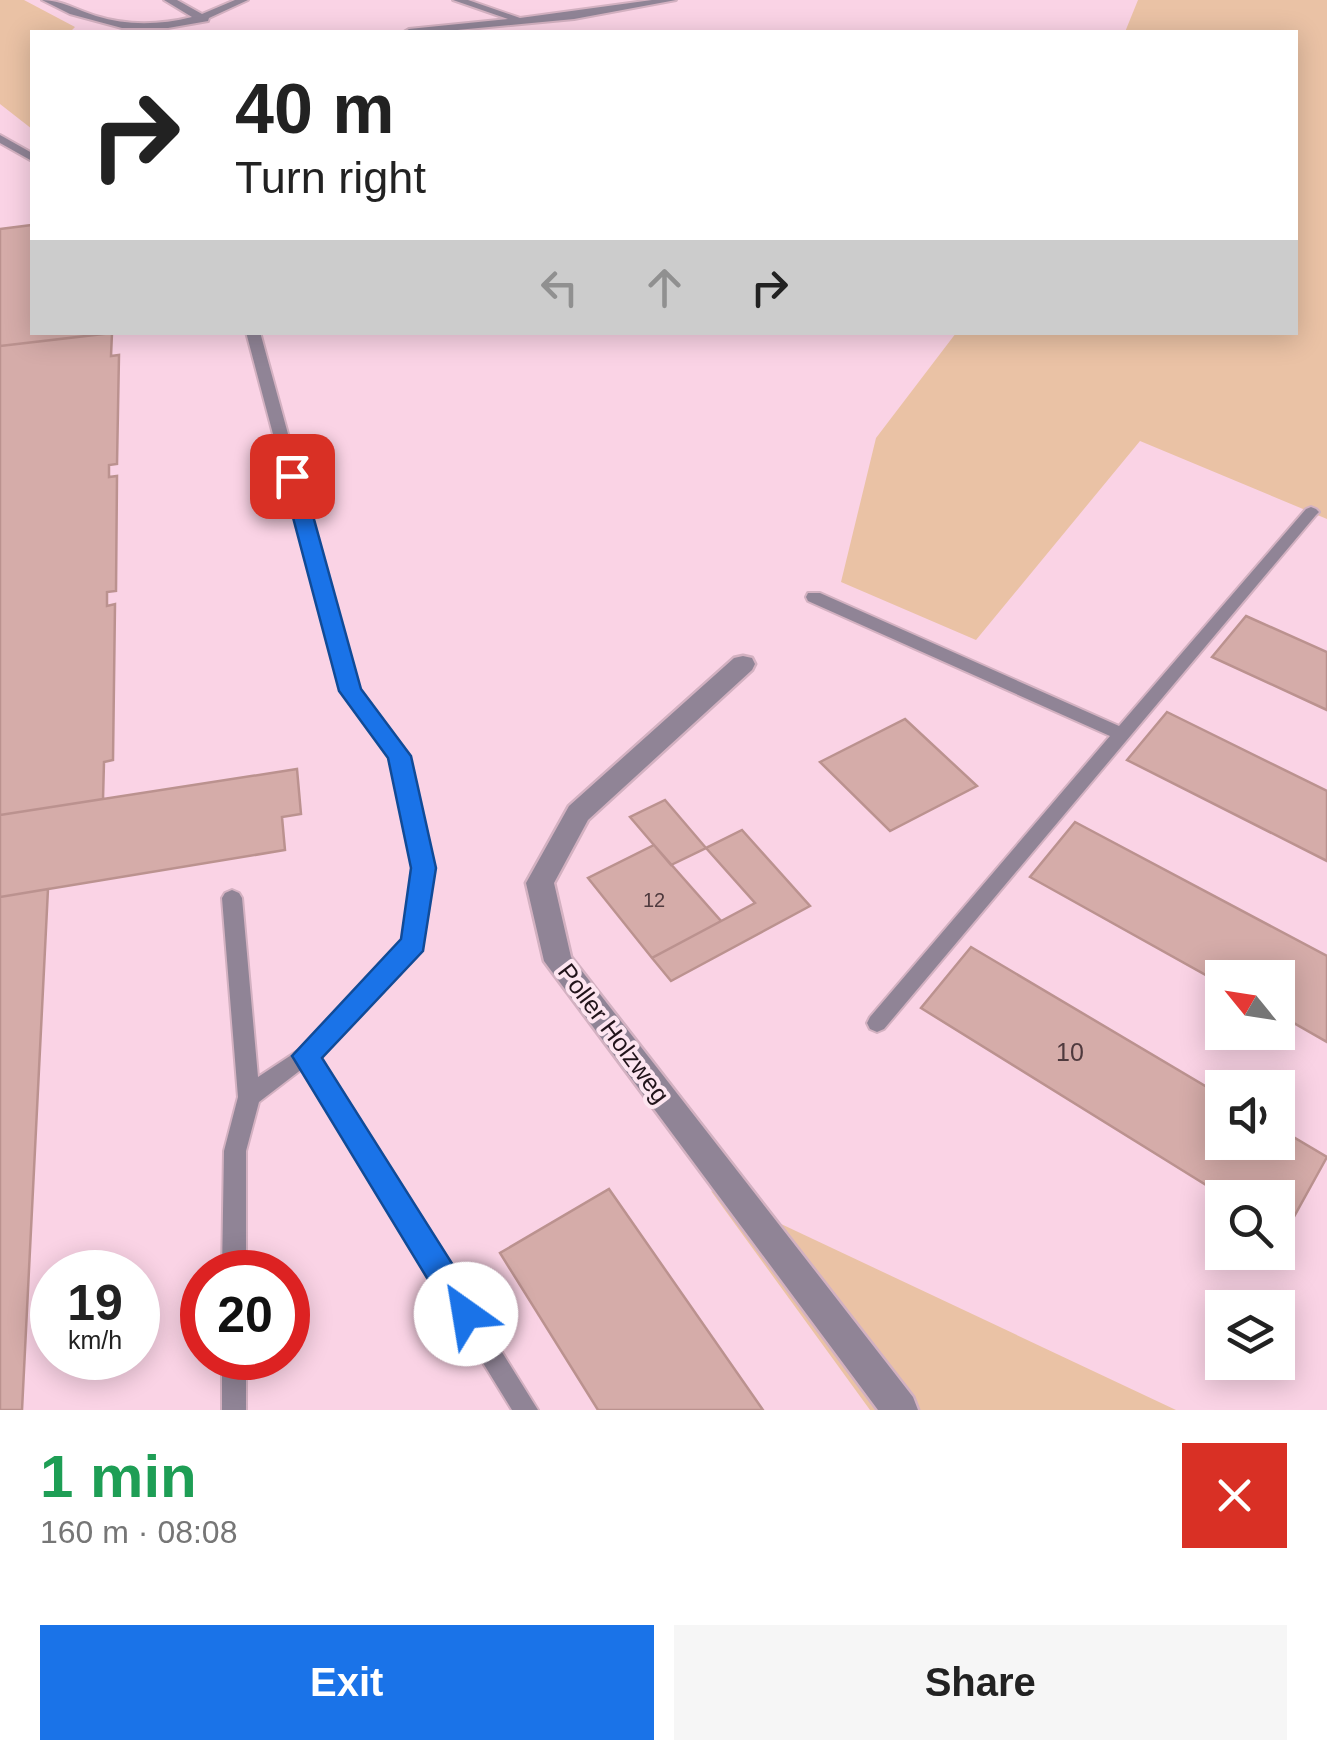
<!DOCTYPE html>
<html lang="en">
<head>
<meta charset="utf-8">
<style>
	:root { --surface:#fff; --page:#f6f6f6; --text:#222; --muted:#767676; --accent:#1a73e8 }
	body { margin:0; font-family:Helvetica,sans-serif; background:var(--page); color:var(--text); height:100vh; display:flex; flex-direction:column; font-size:38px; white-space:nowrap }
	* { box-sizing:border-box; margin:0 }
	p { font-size:32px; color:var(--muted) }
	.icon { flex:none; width:55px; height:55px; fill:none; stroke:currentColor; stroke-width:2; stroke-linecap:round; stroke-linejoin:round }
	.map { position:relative; height:1410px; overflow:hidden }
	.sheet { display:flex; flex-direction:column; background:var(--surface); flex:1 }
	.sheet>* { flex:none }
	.top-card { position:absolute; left:30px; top:30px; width:1268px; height:305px; border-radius:0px; box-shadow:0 5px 25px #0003; background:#fff; color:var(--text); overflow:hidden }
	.needle { width:65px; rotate:300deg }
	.fabs { position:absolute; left:1205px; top:960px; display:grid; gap:20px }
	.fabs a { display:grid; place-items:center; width:90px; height:90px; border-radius:0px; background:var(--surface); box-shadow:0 5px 25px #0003; font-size:50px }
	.speed { position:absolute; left:30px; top:1250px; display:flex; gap:20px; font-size:50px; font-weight:700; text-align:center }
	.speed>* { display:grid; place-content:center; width:130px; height:130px; border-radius:50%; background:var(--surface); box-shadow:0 5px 25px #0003; line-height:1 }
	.speed small { font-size:25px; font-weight:400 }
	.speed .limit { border:15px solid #d22; background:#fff; color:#111 }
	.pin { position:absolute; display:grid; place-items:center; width:85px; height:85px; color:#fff; margin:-42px; border-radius:20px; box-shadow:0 5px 15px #0006 }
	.me { position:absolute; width:110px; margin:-55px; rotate:328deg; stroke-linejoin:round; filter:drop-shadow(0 0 8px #0008) }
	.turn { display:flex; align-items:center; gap:35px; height:210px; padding:0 40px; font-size:45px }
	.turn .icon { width:130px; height:130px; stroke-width:2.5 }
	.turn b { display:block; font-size:70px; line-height:85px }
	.lanes { display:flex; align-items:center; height:95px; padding:0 40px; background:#0003; justify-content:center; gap:50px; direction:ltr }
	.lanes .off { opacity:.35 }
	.round { display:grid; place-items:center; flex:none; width:105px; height:105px; border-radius:0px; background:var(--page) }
	.summary { display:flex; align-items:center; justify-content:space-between; height:170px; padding:0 40px }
	h1 { font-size:60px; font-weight:700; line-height:75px; color:#1e9e55 }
	.primary-button { display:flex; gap:20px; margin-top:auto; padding:20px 40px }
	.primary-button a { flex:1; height:115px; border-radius:0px; background:var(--accent); color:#fff; font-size:40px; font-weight:700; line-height:115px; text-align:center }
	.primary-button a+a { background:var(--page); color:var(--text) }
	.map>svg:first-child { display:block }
	.green { fill:#eac2a5 }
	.building { fill:#d5aca9; stroke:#bb928f; stroke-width:2.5 }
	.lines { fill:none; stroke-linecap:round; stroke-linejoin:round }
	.service-casing { stroke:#d3b1c1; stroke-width:4 }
	.minor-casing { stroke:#d3b1c1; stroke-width:5 }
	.service { fill:#908496; fill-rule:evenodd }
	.minor { fill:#908496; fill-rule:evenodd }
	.route { fill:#1a73e8; stroke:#114b97; stroke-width:2.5 }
	.labels { text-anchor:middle; stroke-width:8; stroke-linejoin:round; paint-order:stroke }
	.number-label { font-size:20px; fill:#4f3a3e }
	.street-label { font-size:25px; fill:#22141b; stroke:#fde5f0 }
	.near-number-label { font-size:25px; fill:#4f3a3e }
</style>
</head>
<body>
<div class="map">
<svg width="1327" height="1410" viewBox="0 0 1327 1410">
	<rect width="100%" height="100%" fill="#fad3e5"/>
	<!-- green -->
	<path class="green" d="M0,0h24l51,27 -5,5h-38v97l-32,-25z
		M1138,0h189v519l-187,-78 -164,199 -135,-58 35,-144 80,-105 339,-1v-300h-170z
		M711,1191l465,219h-306z"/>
	<!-- building -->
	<path class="building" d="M32,225v107l80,1 -112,13v-117z
		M112,333l-1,23 8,-1 -2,109 -8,1v12l8,-1 -1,115 -9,1v14l8,-2 -2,156 -9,2 -1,37 -103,16v-469z
		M1246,616l81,36v58l-115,-53z
		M1167,712l160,79v70l-200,-101z
		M905,719l72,67 -87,45 -70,-69z
		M297,769l4,45 -19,3 3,33 -285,47v-82z
		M665,800l41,48 -35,17 -41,-48z
		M1075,822l252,134v86l-49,-28v-36h-56v6l-192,-107z
		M742,830l68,76 -139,75 -19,-23 103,-55 -49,-55z
		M654,845l67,76 -69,37 -64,-80z
		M48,889l-26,521h-22v-513z
		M971,947l251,149v46h56v-14l49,29 -42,76 -7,-4v-31h-51l-306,-190z
		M609,1189l154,221h-165l-98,-157z"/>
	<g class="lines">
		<defs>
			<path id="service" d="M42,0c19,0 35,10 54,16 32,10 64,9 96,1l-28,-17h13l25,14 33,-14h13l-39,18 -1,3 -40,7h-46l-52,-14z
				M453,0h15l52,18 132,-18h24l-102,19 -138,13h-32l5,-3 99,-10z
				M0,135l32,18v8l-32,-18z
				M246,332h14l98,357 51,67 24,111 -12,83 -103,107 220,353h-26l-210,-341 -43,33 -13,49v121h-24l2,-121 14,-54 -16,-199 3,-5 7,-3 7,3 3,5 16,179 41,-27 105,-109 9,-74 -22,-109 -50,-67z
				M1311,507l5,2 3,3 -3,3 -432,514 -7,3 -7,-3 -3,-6 3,-6 240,-281 -302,-135 -2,-4 2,-4h12l299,133 187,-217z
				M222,1358h24v52h-24z"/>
			<path id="minor" d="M743,656l9,2 3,6 -3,6 -164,150 -34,63 17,74 342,440 5,13h-40l-334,-449 -18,-78 43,-77 165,-148z"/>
		</defs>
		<!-- service casing -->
		<use href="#service" class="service-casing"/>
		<!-- minor casing -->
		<use href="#minor" class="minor-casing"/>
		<!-- service -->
		<use href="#service" class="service"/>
		<!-- minor -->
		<use href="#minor" class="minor"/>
	</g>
	<!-- route -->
	<path class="route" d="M292,470l10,6 59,213 50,67 25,112 -13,83 -101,107 155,245 4,11 -4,10 -11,4 -11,-4 -163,-268 109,-117 10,-71 -23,-110 -49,-67 -57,-215z"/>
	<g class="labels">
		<!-- number labels -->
		<g class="number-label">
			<text x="654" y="907">12</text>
		</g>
		<!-- street labels -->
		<g class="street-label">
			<text transform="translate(614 1033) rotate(53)" y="9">Poller Holzweg</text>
		</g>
		<!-- near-number labels -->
		<g class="near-number-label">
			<text x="1070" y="1061">10</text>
		</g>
	</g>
</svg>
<div class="fabs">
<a><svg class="needle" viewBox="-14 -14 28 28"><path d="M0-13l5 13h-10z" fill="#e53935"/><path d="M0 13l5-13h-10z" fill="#767676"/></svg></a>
<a><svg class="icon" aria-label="sound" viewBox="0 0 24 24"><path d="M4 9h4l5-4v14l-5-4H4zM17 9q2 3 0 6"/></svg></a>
<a><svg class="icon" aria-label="search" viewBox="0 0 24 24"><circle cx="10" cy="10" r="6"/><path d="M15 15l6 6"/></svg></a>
<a><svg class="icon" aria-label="layers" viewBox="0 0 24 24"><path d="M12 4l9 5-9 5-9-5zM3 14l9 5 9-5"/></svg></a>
</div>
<div class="speed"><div>19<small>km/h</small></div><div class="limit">20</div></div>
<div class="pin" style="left:292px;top:476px;background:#d93025"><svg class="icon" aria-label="arrive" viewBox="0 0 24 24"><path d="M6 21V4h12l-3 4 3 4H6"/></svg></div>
<svg class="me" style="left:466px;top:1314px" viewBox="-20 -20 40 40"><circle r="19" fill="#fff"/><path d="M0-13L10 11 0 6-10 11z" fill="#1a73e8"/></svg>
<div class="top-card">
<div class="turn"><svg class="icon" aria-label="right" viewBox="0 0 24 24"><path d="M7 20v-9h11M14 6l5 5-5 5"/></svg><div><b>40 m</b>Turn right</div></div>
<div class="lanes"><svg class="icon off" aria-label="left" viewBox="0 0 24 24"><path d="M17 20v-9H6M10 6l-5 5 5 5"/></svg><svg class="icon off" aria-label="ahead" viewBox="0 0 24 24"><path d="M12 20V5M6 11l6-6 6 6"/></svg><svg class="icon" aria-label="right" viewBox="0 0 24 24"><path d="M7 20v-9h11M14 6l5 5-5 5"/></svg></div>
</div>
</div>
<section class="sheet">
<div class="summary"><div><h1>1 min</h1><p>160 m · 08:08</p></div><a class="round" style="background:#d93025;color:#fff"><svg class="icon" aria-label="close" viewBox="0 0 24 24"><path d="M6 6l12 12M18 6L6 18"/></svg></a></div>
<div class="primary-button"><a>Exit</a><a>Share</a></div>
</section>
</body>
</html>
